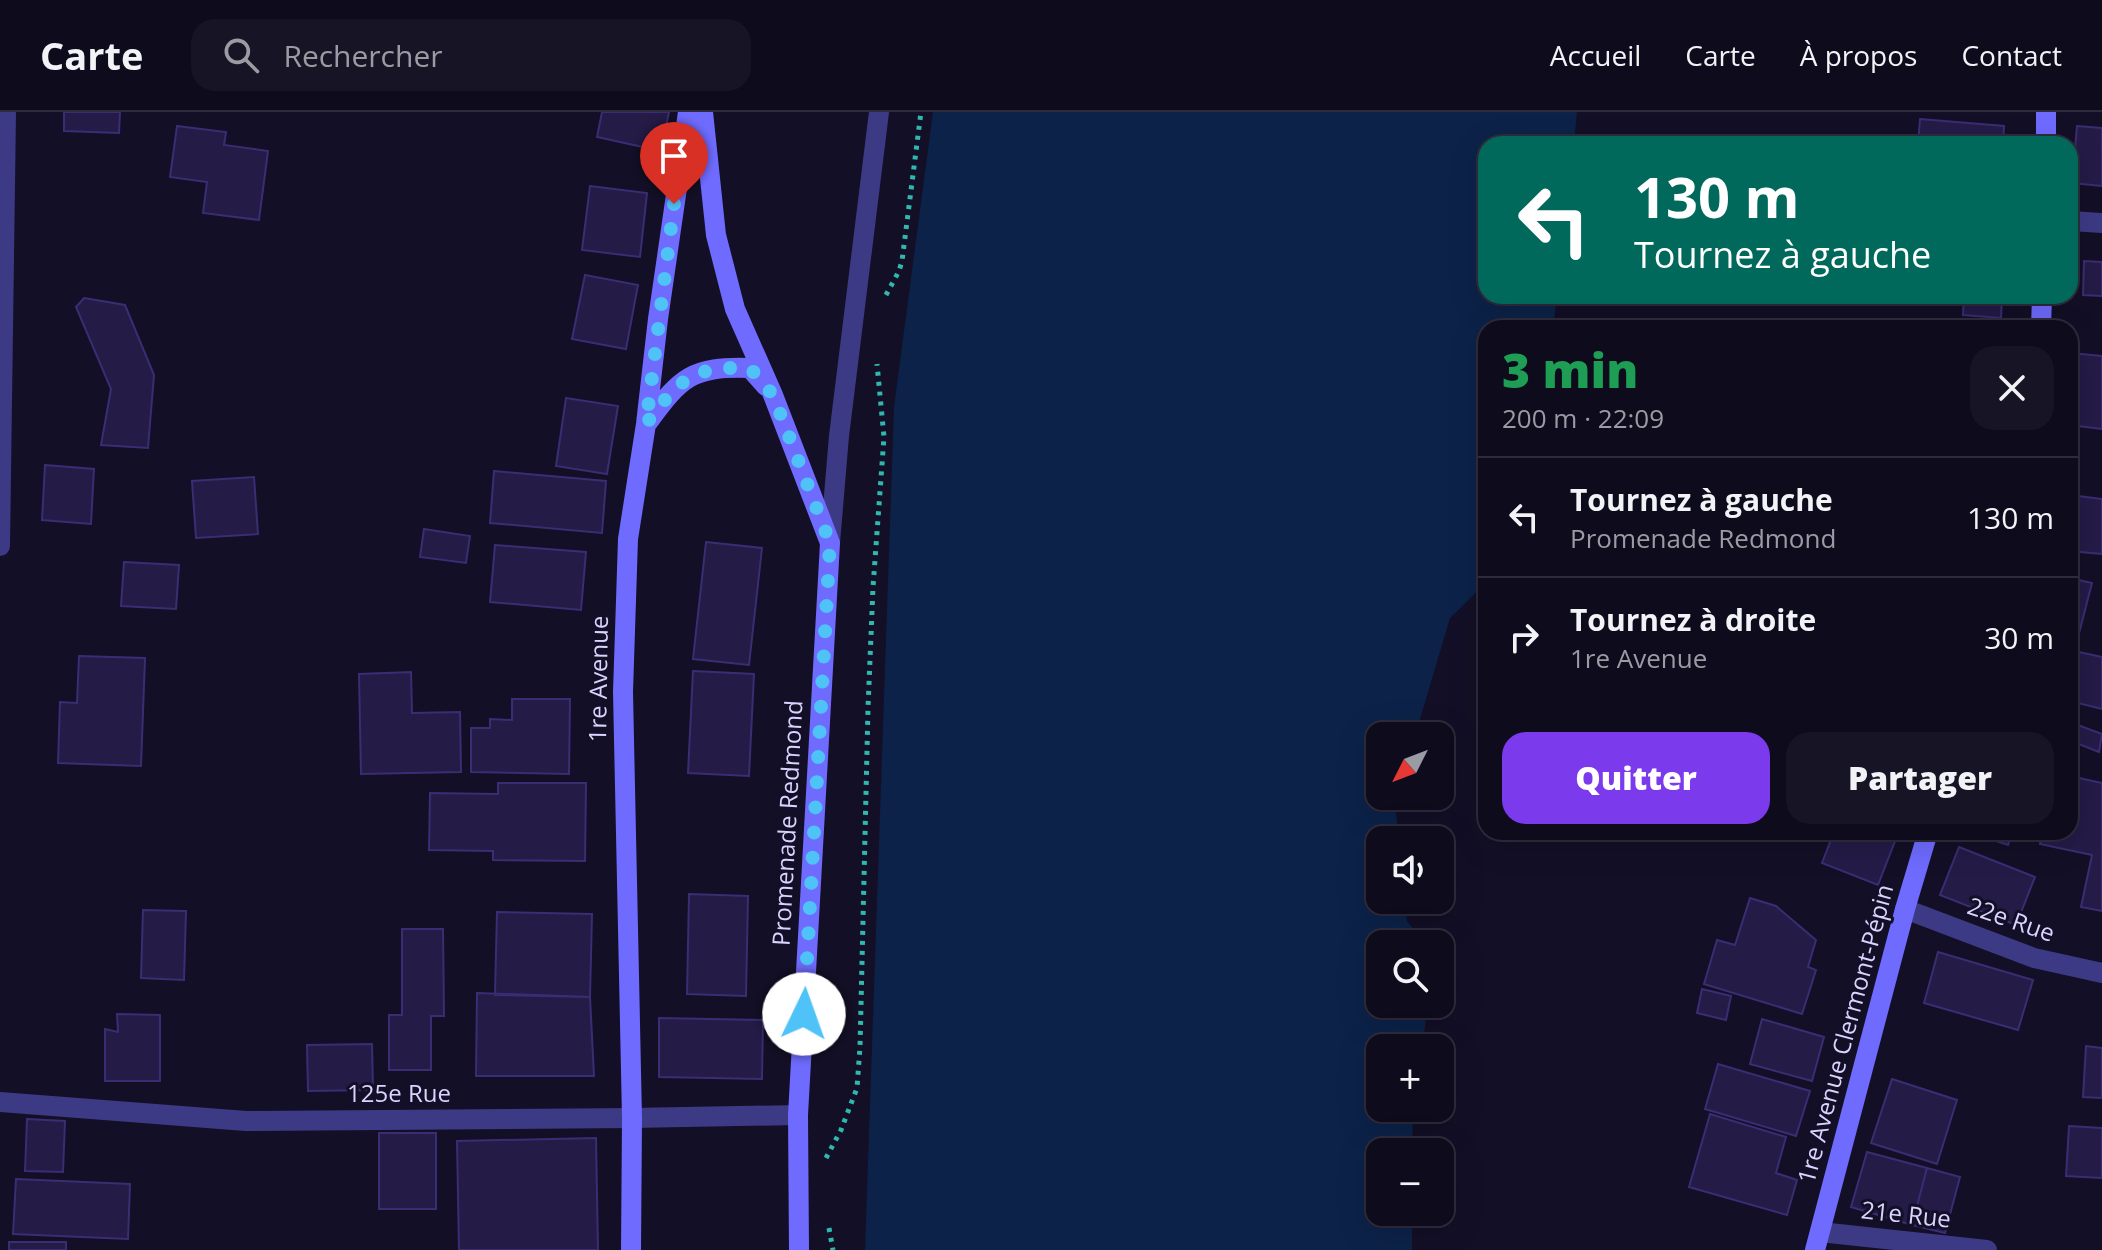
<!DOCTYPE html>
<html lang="fr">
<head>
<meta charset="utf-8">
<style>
	:root { --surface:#0e0b1c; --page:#171425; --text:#f1f3f6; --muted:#9b9ba3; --line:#2e2b3b; --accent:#7c3aed }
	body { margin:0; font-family:"Open Sans",sans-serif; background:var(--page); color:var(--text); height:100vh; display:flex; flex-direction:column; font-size:30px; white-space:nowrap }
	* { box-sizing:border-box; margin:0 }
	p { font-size:26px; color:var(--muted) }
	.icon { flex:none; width:44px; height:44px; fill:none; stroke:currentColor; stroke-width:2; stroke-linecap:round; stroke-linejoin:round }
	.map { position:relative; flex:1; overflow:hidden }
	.side { position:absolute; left:1478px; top:208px; width:600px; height:520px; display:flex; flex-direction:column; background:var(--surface); border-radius:24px; box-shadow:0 8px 32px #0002,0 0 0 2px var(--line) }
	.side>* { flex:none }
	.guide { position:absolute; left:1478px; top:24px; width:600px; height:168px; border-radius:24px; box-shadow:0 8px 32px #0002,0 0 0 2px var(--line); background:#00695c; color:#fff; overflow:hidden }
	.needle { width:52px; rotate:228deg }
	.buttons { position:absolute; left:1366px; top:610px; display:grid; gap:16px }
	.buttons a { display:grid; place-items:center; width:88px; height:88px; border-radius:16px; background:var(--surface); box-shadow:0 8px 32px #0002,0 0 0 2px var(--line); font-size:40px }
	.pin { position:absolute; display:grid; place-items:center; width:68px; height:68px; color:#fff; margin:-82px -34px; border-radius:50% 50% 50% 0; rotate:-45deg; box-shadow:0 0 8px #0007 }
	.pin .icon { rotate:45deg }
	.me { position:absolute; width:88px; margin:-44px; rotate:3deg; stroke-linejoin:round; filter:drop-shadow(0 0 6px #0008) }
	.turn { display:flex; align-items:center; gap:28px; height:168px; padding:0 24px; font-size:36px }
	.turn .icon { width:104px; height:104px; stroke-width:2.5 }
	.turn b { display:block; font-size:56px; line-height:68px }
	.round { display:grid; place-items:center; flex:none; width:84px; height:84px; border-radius:24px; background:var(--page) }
	.head { display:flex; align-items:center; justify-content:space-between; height:136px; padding:0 24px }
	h1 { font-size:48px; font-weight:800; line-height:60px; color:#1e9e55 }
	.action { display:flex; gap:16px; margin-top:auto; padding:16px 24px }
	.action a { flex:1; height:92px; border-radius:24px; background:var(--accent); color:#fff; font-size:32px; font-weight:800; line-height:92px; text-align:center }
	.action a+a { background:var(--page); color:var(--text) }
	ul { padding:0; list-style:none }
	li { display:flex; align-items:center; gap:24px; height:120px; padding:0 24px; border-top:2px solid var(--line) }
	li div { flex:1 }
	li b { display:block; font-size:30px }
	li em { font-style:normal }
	header { display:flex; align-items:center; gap:48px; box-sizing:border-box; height:112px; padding:0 40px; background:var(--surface); border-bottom:2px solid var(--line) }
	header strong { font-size:38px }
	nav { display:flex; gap:44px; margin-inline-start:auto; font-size:28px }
	.search { width:560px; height:72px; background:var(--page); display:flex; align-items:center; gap:20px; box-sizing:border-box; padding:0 28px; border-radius:24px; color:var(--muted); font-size:30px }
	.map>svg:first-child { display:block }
	.water { fill:#0c2248 }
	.building { fill:#241b47; stroke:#3b2d73; stroke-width:2 }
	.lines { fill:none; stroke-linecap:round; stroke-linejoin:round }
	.path { stroke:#2fb8b0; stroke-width:5; stroke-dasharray:4 6; stroke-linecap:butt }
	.street { stroke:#3d3a85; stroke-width:20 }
	.secondary { stroke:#6f6bff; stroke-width:20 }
	.route { stroke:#4fc3f7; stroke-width:14; stroke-dasharray:0 25.2 }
	.labels { text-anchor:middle; stroke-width:6; stroke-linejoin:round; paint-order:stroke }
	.street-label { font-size:24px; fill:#d9d4ff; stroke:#130f26 }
</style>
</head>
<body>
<header>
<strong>Carte</strong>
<div class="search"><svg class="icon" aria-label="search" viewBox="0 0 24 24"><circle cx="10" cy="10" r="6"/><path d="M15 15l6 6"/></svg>Rechercher</div>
<nav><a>Accueil</a><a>Carte</a><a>À propos</a><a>Contact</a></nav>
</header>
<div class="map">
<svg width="2102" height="1138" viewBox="0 0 2102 1138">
	<rect width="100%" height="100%" fill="#130f26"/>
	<!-- water -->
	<path class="water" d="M933,0h644l-3,32h-88v152h71l-4,32h-67v255l-36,35 -35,118h-35v60h18l-3,7 4,37h-19v60h25l2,21 18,23h-45v60h48l-6,44h-42v60h33l-1,44h-32v60h32v38h-547l29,-843z"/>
	<!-- building -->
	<path class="building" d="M64,0h56l-1,21 -55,-2z
		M602,0h67l-8,39 -64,-14z
		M1920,7l84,7 -1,18h-85z
		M177,14l49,6 -2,13 44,6 -9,69 -56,-7 4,-31 -37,-5z
		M2077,14l25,2v58l-30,-3z
		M590,74l57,7 -7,64 -58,-7z
		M2084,149l18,1v34l-19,-1z
		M585,163l53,10 -12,64 -54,-10z
		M1964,184h38l-1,22 -38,-3z
		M84,186l41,7 29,70 -6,73 -47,-3 10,-56 -35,-82z
		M2071,241l31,3v73l-32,-4z
		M566,286l52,8 -11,68 -51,-8z
		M45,353l49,4 -3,55 -49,-4z
		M494,359l112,10 -4,52 -112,-10z
		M254,365l4,57 -62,4 -4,-57z
		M2070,383l32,4v55l-32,-3z
		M424,417l46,7 -4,27 -46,-6z
		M706,430l56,6 -13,117 -56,-6z
		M495,433l91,7 -5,58 -91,-8z
		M124,450l55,3 -3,44 -55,-3z
		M2070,466l22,5 -16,62 -6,-1z
		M2070,538l32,7v52l-32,-8z
		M79,544l66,2 -4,108 -83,-3 2,-61 17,1z
		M693,559l61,3 -5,102 -61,-3z
		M411,560l1,41 48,-1 1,60 -100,2 -2,-100z
		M512,587h58l-1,75 -98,-2v-44h19v-9l22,1z
		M2070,610l32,12 -3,18 -20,-8 -9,22z
		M2070,664l32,7v128l-21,-4 11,-52 -52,-11 3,-12h27z
		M498,671h88l-1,78 -92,-1v-9l-64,-1 1,-57 68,1z
		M1834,720h53l10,4 -19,49 -56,-22z
		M1970,720h42l-4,13z
		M1959,735l76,30 -19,48 -76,-30z
		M689,782l59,2 -2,100 -59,-2z
		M1750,786l26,8 40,34 -8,27 8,3 -14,44 -98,-30 13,-44 18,5z
		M143,798l43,1 -2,69 -43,-2z
		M497,800l95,2 -2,83 -95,-2z
		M402,817h41l1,87h-13v54h-42v-55h13z
		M1938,840l95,28 -15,50 -94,-27z
		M1702,877l29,7 -5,24 -29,-7z
		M477,881l113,4 4,79h-118z
		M117,902l43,1v66h-55v-52l13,3z
		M659,906l104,2 -1,59 -103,-2z
		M1762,907l62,18 -12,44 -62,-17z
		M372,932l1,46 -65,1 -1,-46z
		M2086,934l16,2v50l-19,-1z
		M1718,952l92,27 -14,45 -91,-27z
		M1892,967l65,21 -20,64 -66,-21z
		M1710,1002l76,23 -10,36 21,7 -10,35 -98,-28z
		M27,1007l38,2 -2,51 -38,-1z
		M2069,1014l33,2v50l-36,-2z
		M379,1021h57v76h-57z
		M596,1026l2,112h-139l-2,-109z
		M1867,1040l60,16 -15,57 -61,-18z
		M1927,1056l33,9 -15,56 -33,-8z
		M16,1067l114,5 -2,55 -115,-5z
		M9,1130h57v8h-57z"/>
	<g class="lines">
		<!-- path -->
		<path class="path" d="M886,183l13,-24 3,-10 19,-149
			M826,1046l15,-28 16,-42 3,-41 8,-339 5,-121 11,-150 -7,-73
			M829,1116l4,22"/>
		<!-- street -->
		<path class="street" d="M2070,109l32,2
			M830,431l9,-107 40,-324
			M0,434l6,-434
			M1905,797l129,49 68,15
			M0,990l246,19 386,-3 166,-3
			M1820,1120l167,18"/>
		<!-- secondary -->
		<path class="secondary" d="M703,0l13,123 19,74 38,86 57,148 -32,572 1,135
			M2046,32v-32
			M2041,216l1,-32
			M648,310c33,-45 44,-56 102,-54l16,18
			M631,1138l1,-132 -9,-426 5,-153 18,-115 12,-105 30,-207
			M1815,1138l90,-341 23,-77"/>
	</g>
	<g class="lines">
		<!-- route -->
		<path class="route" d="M674,92l-28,220c34,-45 46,-58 104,-56l23,27 57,148 -26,471"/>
	</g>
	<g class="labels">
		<!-- street labels -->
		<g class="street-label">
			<text transform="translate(599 567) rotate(-89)" y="8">1re Avenue</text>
			<text transform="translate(788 711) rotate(-87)" y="8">Promenade Redmond</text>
			<text transform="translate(2011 808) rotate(19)" y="8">22e Rue</text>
			<text transform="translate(1846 922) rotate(-75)" y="8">1re Avenue Clermont-Pépin</text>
			<text x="399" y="990">125e Rue</text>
			<text transform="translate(1906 1103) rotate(6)" y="8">21e Rue</text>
		</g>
	</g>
</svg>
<div class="buttons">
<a><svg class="needle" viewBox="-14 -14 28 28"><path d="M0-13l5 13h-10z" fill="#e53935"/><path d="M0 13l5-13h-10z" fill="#9b9ba3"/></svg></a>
<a><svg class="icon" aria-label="sound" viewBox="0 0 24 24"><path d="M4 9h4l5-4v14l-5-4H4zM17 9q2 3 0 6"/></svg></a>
<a><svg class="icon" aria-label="search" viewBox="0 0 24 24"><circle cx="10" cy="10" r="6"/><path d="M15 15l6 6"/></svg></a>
<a>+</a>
<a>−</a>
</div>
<div class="pin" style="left:674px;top:92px;background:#d93025"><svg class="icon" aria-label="arrive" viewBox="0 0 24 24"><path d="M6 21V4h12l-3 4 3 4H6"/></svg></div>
<svg class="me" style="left:804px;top:902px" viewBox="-20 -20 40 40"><circle r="19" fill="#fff"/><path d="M0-13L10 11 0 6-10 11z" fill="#4fc3f7"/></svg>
<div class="guide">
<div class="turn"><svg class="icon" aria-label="left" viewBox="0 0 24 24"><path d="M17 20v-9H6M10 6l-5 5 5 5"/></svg><div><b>130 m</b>Tournez à gauche</div></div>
</div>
<section class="side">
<div class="head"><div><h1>3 min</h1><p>200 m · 22:09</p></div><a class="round"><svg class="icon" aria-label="close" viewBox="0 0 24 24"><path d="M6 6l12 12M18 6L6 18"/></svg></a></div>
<ul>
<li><svg class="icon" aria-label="left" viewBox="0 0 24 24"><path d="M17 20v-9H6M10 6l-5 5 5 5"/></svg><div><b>Tournez à gauche</b><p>Promenade Redmond</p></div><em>130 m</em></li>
<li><svg class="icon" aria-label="right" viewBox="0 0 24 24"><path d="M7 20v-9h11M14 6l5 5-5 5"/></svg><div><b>Tournez à droite</b><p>1re Avenue</p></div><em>30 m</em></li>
</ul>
<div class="action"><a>Quitter</a><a>Partager</a></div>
</section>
</div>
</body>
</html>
